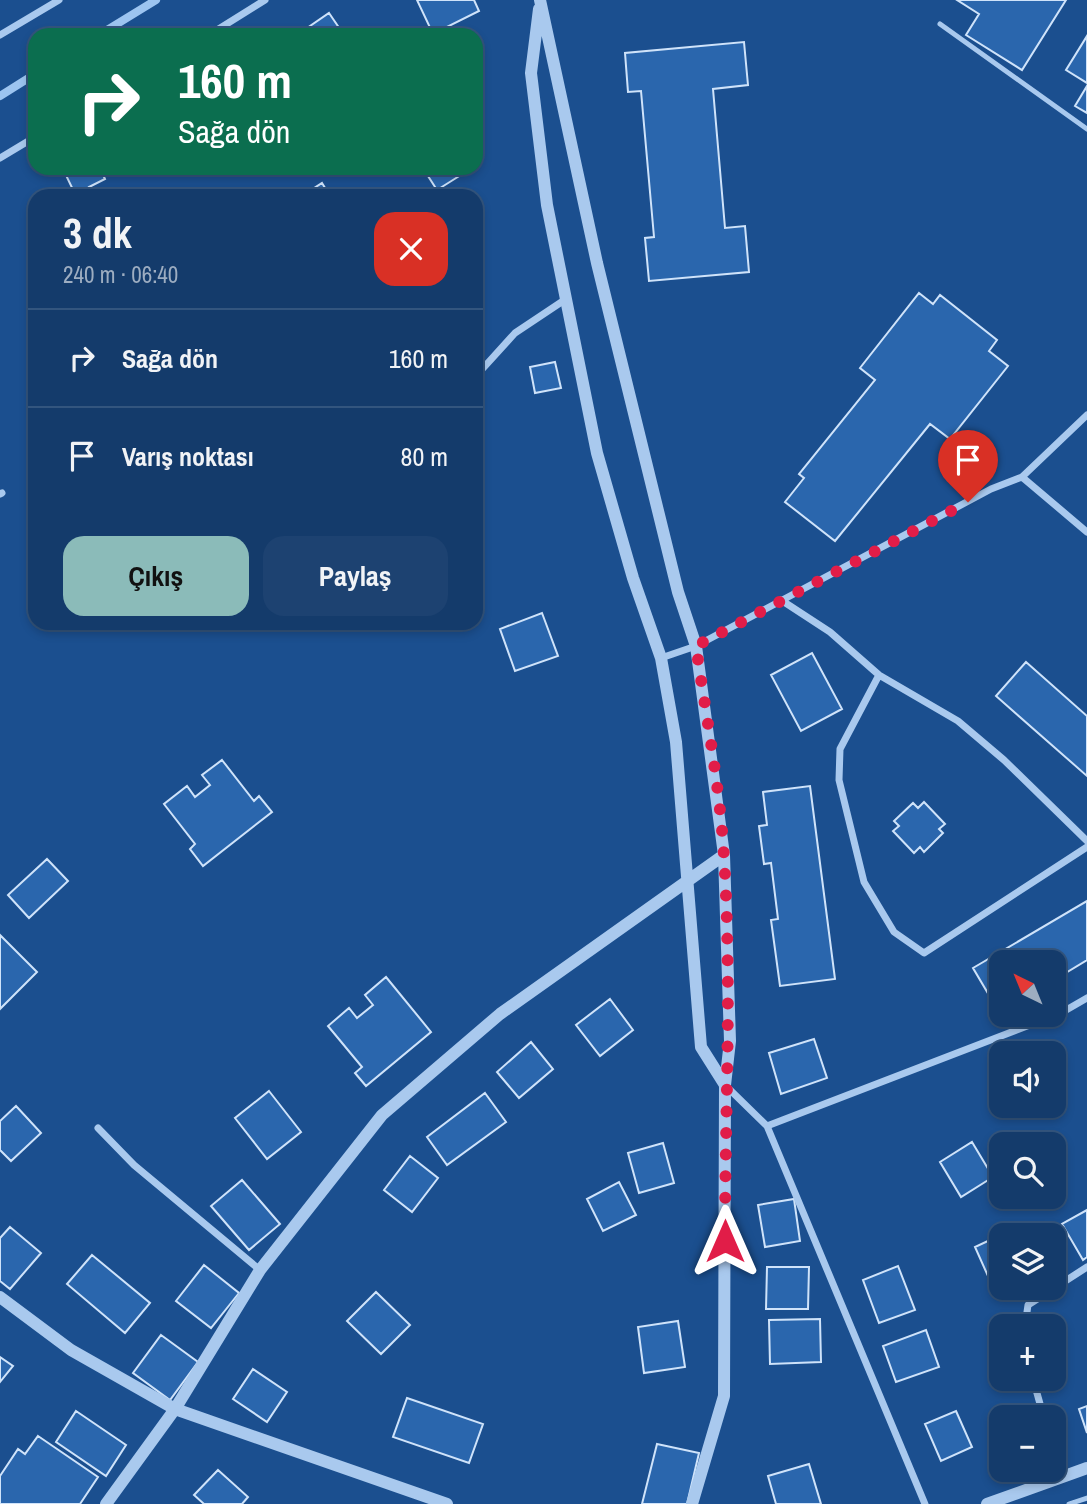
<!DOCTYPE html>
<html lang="tr">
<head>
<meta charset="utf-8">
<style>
	:root { --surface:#143b6b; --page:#1d4271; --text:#f1f3f6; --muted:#9dadc1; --line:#33557e; --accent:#8bbbb9 }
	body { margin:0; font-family:"Archivo Narrow",sans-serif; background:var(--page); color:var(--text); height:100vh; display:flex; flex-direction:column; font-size:26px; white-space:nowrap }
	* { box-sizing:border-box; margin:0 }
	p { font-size:23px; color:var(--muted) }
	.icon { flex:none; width:38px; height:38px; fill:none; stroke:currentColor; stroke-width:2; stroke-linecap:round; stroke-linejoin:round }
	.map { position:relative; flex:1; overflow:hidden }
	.drawer { position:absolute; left:28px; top:189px; width:455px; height:441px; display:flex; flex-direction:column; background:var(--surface); border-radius:21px; box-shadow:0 4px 10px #0003,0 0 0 2px var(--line) }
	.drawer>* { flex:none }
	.banner { position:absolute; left:28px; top:28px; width:455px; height:147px; border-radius:21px; box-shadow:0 4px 10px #0003,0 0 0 2px var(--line); background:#0b6e4f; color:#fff; overflow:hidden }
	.needle { width:46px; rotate:317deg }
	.tools { position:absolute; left:989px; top:950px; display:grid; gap:14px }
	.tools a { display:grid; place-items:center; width:77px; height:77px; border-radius:14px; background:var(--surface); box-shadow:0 4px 10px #0003,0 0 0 2px var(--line); font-size:35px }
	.pin { position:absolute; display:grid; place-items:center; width:60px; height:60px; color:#fff; margin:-72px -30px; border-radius:50% 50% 50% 0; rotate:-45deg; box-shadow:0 0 7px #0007 }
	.pin .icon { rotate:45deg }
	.me { position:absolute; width:77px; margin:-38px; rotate:0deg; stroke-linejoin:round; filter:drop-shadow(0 0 5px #0008) }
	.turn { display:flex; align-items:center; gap:24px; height:147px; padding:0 35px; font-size:32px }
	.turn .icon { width:91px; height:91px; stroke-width:2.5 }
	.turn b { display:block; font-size:49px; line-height:60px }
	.round { display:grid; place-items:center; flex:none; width:74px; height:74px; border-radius:21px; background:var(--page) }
	.head { display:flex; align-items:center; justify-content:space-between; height:119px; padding:0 35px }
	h1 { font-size:42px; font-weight:700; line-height:52px }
	.cta { display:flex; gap:14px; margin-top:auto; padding:14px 35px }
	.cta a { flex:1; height:80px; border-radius:21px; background:var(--accent); color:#111; font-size:28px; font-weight:700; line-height:80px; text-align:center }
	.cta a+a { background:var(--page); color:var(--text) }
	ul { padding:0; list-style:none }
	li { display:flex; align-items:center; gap:21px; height:98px; padding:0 35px; border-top:2px solid var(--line) }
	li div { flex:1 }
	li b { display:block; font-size:26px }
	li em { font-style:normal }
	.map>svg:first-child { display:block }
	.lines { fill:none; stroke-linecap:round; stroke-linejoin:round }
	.stream { stroke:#9cc4f0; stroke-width:8 }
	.building { fill:#2a66ad; stroke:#cfe3fa; stroke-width:2 }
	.service { stroke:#a9c9ee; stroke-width:5 }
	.minor { stroke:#a9c9ee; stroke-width:7 }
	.tertiary { stroke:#a9c9ee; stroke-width:12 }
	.route { stroke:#e11d48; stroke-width:12; stroke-dasharray:0 21.6 }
</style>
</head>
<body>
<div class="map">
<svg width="1087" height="1504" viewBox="0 0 1087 1504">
	<rect width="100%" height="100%" fill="#1b4f8f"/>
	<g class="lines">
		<!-- stream -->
		<path class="stream" d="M99,35l57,-35
			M0,96l35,-22"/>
	</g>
	<!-- building -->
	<path class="building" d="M417,0h57l5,11 -46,23z
		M957,0h109l-44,70 -56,-35 13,-21z
		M329,13l15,22h-47z
		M1087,36v47l-21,-13z
		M744,42l4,43 -35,4 12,139 20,-2 4,46 -100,9 -4,-43 9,-1 -13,-146 -13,1 -3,-39z
		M1087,86v27l-12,-7z
		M100,168l5,11 -16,8 5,9h-18l-13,-27z
		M441,168h31l-35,22 -9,-14z
		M322,183l8,13h-28z
		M919,293l14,11 7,-9 57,45 -8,11 19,15 -58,73 -20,-15 -95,117 -50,-39 19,-24 -5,-4 76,-94 -15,-12z
		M555,362l6,26 -26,5 -5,-26z
		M542,613l16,43 -43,15 -15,-42z
		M812,653l30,56 -41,22 -30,-56z
		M1026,662l61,54v60l-91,-80z
		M222,760l32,41 5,-5 13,16 -69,54 -13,-17 5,-5 -31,-40 23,-18 8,11 15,-12 -8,-10z
		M810,786l25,193 -55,7 -9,-66 7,-1 -7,-56 -7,1 -5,-38 8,-1 -4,-33z
		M924,802l21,22 -6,5 4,4 -19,19 -4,-5 -6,6 -21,-22 6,-5 -5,-5 19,-18 5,5z
		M47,859l21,22 -39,37 -21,-23z
		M1087,901v59l-33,20v-18h-53l-2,50 -26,-44z
		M0,935l37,37 -37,37z
		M386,977l45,55 -65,54 -11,-13 7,-6 -34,-41 21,-18 8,10 16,-13 -8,-10z
		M610,999l23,31 -33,26 -24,-31z
		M814,1039l13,39 -46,16 -12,-41z
		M531,1042l22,27 -34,29 -22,-26z
		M269,1091l32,41 -34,27 -32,-41z
		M485,1093l21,29 -59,43 -20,-28z
		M16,1106l25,27 -30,28 -11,-11v-29z
		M972,1142l21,35 -32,20 -21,-35z
		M663,1143l11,40 -35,10 -11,-40z
		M410,1156l28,22 -26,34 -28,-22z
		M242,1180l38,44 -31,26 -38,-44z
		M619,1182l17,33 -33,16 -16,-32z
		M794,1199l6,42 -35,6 -7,-42z
		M1087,1210v47l-4,3 -21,-36z
		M10,1227l31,26 -31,36 -10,-8v-43z
		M1005,1233l1,3h-5v45l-9,4 -17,-38z
		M92,1255l58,48 -25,30 -58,-49z
		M204,1265l35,28 -28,35 -35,-27z
		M898,1266l17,44 -36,13 -16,-43z
		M767,1267h42l-1,42h-42z
		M376,1292l34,33 -29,29 -34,-33z
		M820,1319l1,43 -51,2 -1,-44z
		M678,1321l7,46 -41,6 -6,-46z
		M926,1330l13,37 -43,15 -13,-36z
		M161,1335l37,27 -28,38 -37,-27z
		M0,1357l13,9 -13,16z
		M253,1369l34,23 -20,30 -34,-23z
		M407,1398l76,26 -14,39 -76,-26z
		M1087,1406v27l-8,-24z
		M76,1411l50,34 -20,31 -50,-34z
		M956,1411l16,36 -31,14 -16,-37z
		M38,1436l60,41 -18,27h-80v-28l18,-27 7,5z
		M657,1444l42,9 -12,51h-45z
		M809,1464l12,40h-45l-8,-28z
		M218,1470l30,27 -6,7h-38l-10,-9z"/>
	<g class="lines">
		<!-- service -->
		<path class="service" d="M940,24l147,105
			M1069,1504l18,-6"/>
		<!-- minor -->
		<path class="minor" d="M0,35l59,-35
			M209,35l56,-35
			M0,158l35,-21
			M476,376l39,-43 51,-34
			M1022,477l65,55
			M0,494l2,-1
			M781,600l49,32 49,43 79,46 46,39 83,81
			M661,658l35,-12 295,-157 31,-12 65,-62
			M879,675l-39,74 -1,31 25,102 30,50 30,21 163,-106
			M725,1085l42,41
			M98,1128l36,37 126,105
			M1025,1326l3,-21 59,-38
			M1033,1379l11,39
			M1054,1451l7,26
			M925,1504l-158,-378 294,-113 26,-15"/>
		<!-- tertiary -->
		<path class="tertiary" d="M540,0l57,263 81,329 18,54 28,209 6,186 -5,44 -1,311 -32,108
			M539,9l-8,64 16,132 50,248 36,125 28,80 15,84 25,305 24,38
			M0,1297l71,53 104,59 272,95
			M106,1504l69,-95 85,-139 122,-155 118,-101 224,-159
			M987,1504l100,-36"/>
	</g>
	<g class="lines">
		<!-- route -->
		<path class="route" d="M725,1241c0,-128 7,-256 -1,-384 -4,-70 -18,-141 -28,-211l272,-144"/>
	</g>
</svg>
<div class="tools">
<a><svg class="needle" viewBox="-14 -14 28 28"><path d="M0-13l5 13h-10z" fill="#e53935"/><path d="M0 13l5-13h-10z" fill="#9dadc1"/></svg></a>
<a><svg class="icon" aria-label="sound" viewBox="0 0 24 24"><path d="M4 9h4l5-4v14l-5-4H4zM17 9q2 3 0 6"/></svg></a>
<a><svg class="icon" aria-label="search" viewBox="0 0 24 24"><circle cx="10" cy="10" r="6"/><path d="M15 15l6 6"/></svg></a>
<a><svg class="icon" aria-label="layers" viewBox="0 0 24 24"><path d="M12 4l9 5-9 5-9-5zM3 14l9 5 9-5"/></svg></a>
<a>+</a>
<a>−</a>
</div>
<div class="pin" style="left:968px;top:502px;background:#d93025"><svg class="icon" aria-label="arrive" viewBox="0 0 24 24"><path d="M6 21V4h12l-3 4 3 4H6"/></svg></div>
<svg class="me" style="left:725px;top:1241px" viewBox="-20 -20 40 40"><path d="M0-17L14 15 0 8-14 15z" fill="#e11d48" stroke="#fff" stroke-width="4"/></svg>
<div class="banner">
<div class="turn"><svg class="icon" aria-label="right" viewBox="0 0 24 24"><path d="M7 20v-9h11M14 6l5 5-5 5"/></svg><div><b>160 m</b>Sağa dön</div></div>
</div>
<section class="drawer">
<div class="head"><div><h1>3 dk</h1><p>240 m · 06:40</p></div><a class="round" style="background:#d93025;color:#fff"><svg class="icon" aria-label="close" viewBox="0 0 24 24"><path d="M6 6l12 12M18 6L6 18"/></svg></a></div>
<ul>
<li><svg class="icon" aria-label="right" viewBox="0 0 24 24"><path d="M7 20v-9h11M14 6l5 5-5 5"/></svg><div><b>Sağa dön</b></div><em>160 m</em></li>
<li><svg class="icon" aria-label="arrive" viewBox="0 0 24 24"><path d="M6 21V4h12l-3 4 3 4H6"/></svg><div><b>Varış noktası</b></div><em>80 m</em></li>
</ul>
<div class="cta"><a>Çıkış</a><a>Paylaş</a></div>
</section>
</div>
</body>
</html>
